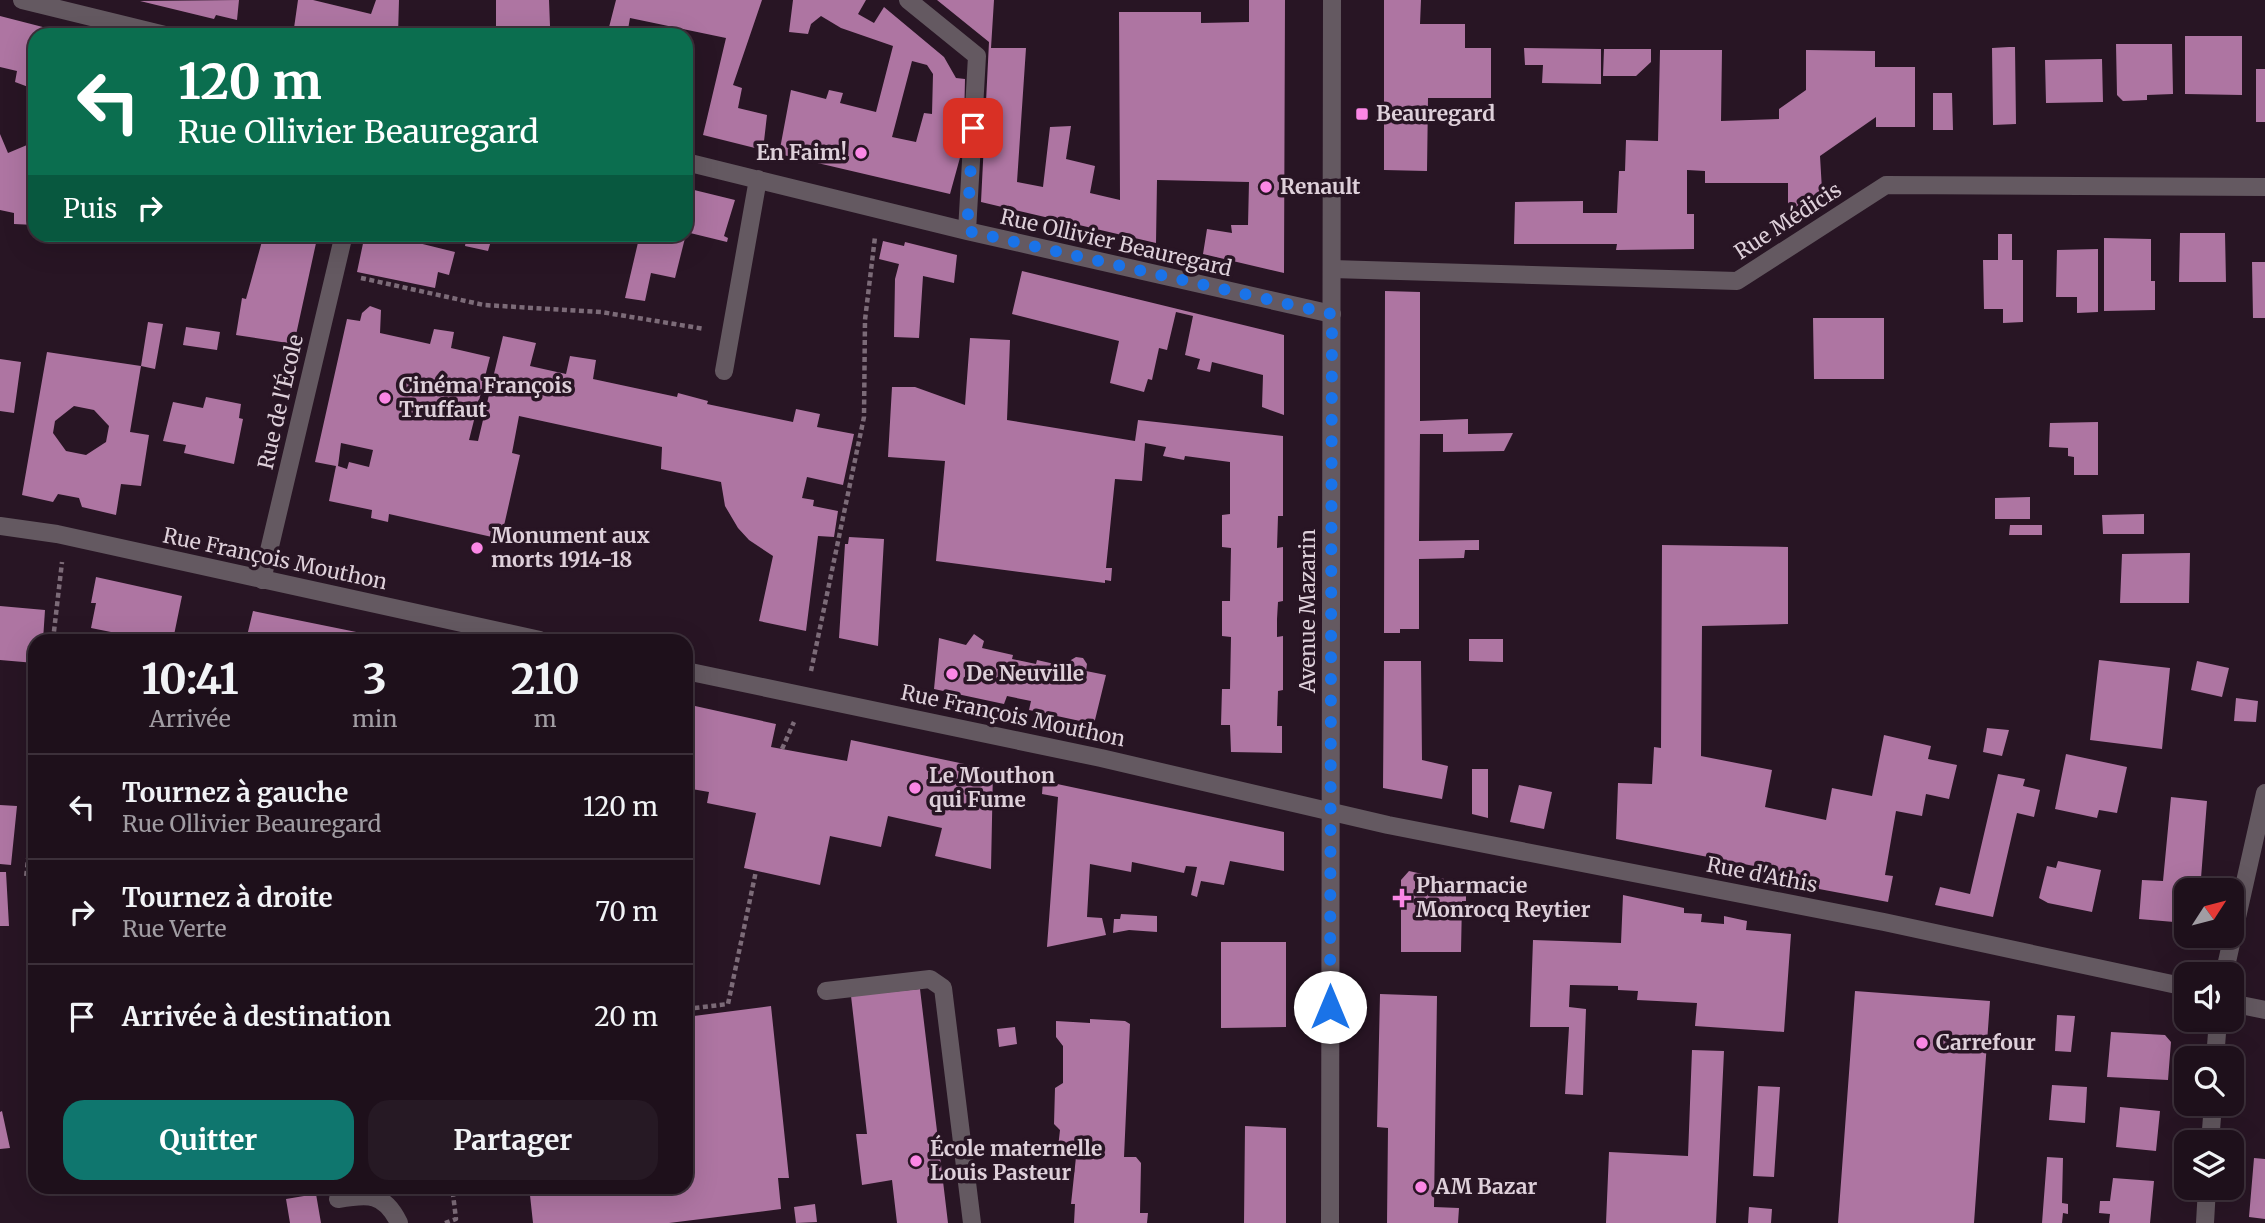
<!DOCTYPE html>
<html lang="fr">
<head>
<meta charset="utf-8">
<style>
	:root { --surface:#1e101b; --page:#261924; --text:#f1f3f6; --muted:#a19da3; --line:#3c303a; --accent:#0f766e }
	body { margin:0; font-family:Merriweather,serif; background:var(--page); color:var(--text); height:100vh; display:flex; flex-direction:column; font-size:26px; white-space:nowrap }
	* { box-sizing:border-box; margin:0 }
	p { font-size:23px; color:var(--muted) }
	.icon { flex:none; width:38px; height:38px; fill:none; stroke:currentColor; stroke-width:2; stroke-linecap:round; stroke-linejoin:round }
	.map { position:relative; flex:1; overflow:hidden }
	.panel { position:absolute; left:28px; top:634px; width:665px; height:560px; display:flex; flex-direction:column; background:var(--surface); border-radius:21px; box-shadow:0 7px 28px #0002,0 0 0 2px var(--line) }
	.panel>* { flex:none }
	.banner { position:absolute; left:28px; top:28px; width:665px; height:214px; border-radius:21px; box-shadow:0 7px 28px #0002,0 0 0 2px var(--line); background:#0b6e4f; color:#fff; overflow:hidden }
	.needle { width:46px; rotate:54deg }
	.controls { position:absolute; left:2174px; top:878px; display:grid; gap:14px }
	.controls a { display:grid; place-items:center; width:70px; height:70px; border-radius:14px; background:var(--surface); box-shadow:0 7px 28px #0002,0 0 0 2px var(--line); font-size:35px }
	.pin { position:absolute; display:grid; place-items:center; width:60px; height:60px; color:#fff; margin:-30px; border-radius:14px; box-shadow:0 4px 10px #0006 }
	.me { position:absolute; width:77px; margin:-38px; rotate:0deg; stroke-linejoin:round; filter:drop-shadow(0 0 5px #0008) }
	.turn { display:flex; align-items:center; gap:24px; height:147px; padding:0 35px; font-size:32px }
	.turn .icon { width:91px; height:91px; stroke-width:2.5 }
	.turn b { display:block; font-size:49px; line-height:60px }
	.then { display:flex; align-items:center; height:66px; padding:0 35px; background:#0003; gap:14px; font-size:26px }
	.eta { display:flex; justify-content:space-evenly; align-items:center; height:119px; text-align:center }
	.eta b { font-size:42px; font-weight:700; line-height:49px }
	.primary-button { display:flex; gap:14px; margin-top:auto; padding:14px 35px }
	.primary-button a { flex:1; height:80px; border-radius:21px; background:var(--accent); color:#fff; font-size:28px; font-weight:700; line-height:80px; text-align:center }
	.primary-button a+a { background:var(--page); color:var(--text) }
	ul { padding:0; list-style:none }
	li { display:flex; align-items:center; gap:21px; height:105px; padding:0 35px; border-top:2px solid var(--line) }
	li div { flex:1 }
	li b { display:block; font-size:26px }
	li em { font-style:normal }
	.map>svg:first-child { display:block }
	.building { fill:#ae75a2; fill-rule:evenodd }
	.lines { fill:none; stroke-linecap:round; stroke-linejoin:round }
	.path { stroke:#7c6b78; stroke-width:4.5; stroke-dasharray:5 3.5; stroke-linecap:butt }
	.service { stroke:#645961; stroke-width:18 }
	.minor { stroke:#645961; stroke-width:18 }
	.tertiary { stroke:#645961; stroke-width:18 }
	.route { stroke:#1a73e8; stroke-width:12; stroke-dasharray:0 21.6 }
	.poi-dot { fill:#fb87e5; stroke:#281524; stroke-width:2.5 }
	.labels { text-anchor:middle; stroke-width:7; stroke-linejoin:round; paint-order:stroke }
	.poi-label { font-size:21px; font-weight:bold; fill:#ded0da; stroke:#281524; text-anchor:start }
	.street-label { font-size:21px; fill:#ded0da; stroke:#281524 }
</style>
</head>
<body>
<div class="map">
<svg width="2265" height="1223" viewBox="0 0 2265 1223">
	<rect width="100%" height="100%" fill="#281524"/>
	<!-- building -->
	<path class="building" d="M239,0l-2,20 -21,-5 -2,4 -74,-18z
		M298,0h15l58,14 5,-14h23l-1,35h-105z
		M496,0h53l1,26h-54z
		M616,0h146l-29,85 9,3 -4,20 29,7 -4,35 -60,-15 23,-97 -96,-20 -3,17h-20z
		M793,0h73l-8,14 16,9 10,-16 60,50 12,21 9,1 -1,45 -8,-1 -2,28 7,3 -11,40 -171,-40 12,-64 35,9 3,-9 14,3 -3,10 36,9 17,-66 -52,-18 -20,-12 -10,8 -3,10 -19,-2zM912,61l15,4 6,9 -1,40 -8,-1 -8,29 -24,-5z
		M937,0h57l-3,48h35l-9,134 26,5 7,-60 21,-1 -5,33 29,7 -5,27 30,7 -1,-188h82v11l48,-1v-22h36l-1,273 -81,-19 4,-25 25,4 -1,-8h17l1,-43 -92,-2 -1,63 -175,-41 8,-160z
		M1384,0h37l-1,24h45v24h26v50h-63l-1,73 -43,-1z
		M0,16l70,18 -35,1v98h-6l2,-45 -16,-6 2,-11 -17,-4z
		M2185,36h57v59l-57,-1z
		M2116,44h56l1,50 -26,1v5l-24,1 -6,-6z
		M2009,47h6l1,77 -23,1 -1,-77z
		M1524,48l77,1v35l-59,-1 1,-18h-18z
		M1604,49h47v13l-15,14h-33z
		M1660,50h62l-1,71 58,-2v-10l27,-19v-40l69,1v16h40v60h-39v-10l-56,39 2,34 -34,22v-29h-83v-12l-18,-1v44h7v35l-78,1 1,-6h-103l1,-42 68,-1v12h34l2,-42h6l1,-31 32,1z
		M2102,59l1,43 -57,1 -1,-43z
		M2256,69h9v53h-9z
		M1933,93h19l1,37h-20z
		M0,134l8,19 19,-8 8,18v62l-21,-1v-11l-14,-3z
		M686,188l49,12 -11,36 4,2 -1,4 -41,-10z
		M2180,233h45l1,49h-47z
		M264,234h54l-24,110 -58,-9 6,-37 4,1z
		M365,234h17l73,18 -6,23 -11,-3 -3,16 -78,-16z
		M467,234h26l-5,17 -23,-5z
		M640,234h46l-11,44 -24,-5 -6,28 -20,-3z
		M1998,234h14v26h11v62l-20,1v-14h-19l-1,-49h15z
		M2104,238l47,1v42h4v29l-51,1z
		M883,241l21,5 1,-4 52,13 -3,28 -31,-7 -4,62 -25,-1 1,-58 4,-15 -20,-5z
		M2098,249v63l-21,1v-16h-21l1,-47z
		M2252,262h13v56h-12z
		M1022,271l262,64v80l-22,-8 1,-32 -51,-13 -2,10 -13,-3 3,-10 -15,-4 8,-39 -17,-4 -9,38 -8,-2 -7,32 -4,-1 -4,13 -34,-9 9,-42 -107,-27z
		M1385,291l35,1v129l48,-2v15l45,-1 -9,18 -61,1v-18h-23l-1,107 60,-1v10h-14l-1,8 -45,1v70h-19v4h-16z
		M370,306l11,4 -1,23 50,11 4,-15 20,3 -3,16 39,9 -21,83 9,1 25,-105 33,7 -6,23 36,8 4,-18 26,4 -3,19 84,18 1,-4 30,8 -1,3 86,18 3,-13 24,5 -3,13 37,7 -11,51 -36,-8 -5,21 12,2 -1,6 25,5 -4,26 -16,-1 -12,95 -47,-10 14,-65 -24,-16 -11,-12 -13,-22 -4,-24 -60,-13 1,-22 -143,-31 -7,37 8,2 -19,84 -112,-25 -1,8 -17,-4 1,-8 -43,-9 7,-35 -21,-4 32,-143 13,2 2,-8zM341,443l32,7 -4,17 -20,-5 -2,7 -9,-3z
		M1813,318h71v61h-70z
		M148,322l15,2 -8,45 -14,-3z
		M186,327l34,5 -3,18 -34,-5z
		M970,338l40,2 -3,80 128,21 3,-21 145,16v80h-5l-1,32 6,-1v54l-5,1 -1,17v18l6,-1v54l-5,1 -1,35h5v27l-51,-1 -1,-27h-9l1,-36h8l1,-52 -9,-1v-35h8l1,-53 -9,-1v-32l8,-1v-52l-45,-6 -1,4 -21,-4 3,-9 -21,-4 -3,38 -27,-2 -9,89h6l-1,13 -6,-1v3l-169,-22 9,-100 -57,-4 4,-70h23l50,18z
		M47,352l94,14 -11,66 19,3 -8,51 -20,-2 -5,31 -34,-8 -3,-9 -21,-4 -5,8 -31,-7zM74,406l20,4 15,16 -3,16 -20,13 -20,-4 -13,-18 2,-12z
		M0,359l21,3 -7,51 -14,-2z
		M206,397l35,7 -2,14 4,1 -9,45 -50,-11 2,-8 -23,-4 10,-39 30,6z
		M2098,422v53h-24v-18l-6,-1v-8l-19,-1 1,-24z
		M2030,497v22h-35v-21z
		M2144,514v20h-41l-1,-19z
		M2010,525h32v10h-33z
		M849,537l35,2 -6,107 -39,-8 6,-94h3z
		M1662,545l126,2v77l-86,2 -1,130 71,14 -7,37 61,13 6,-32 40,8 12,-61 47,11 -3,13 29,6 -8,34 -23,-5 -4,22 -26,-5 -11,64 8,1 -5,26 -111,-21 -23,-15 -138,-27 2,-56 34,1 2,-37 7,1z
		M2190,553l-1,50h-69l2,-49z
		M96,577l86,19 -9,44h-22l-60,-12 5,-25h-5z
		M0,606l45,4 -2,30h-8v23l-35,-3z
		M253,611l123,25 -1,4h-129z
		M974,634l10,7 -2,7 31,7 -1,4 24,5 1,-4 31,7 3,-7 5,-3 7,1 4,6 -1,7 20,4 -12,49 -65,-14 2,-9 -24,-5 -3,8 -70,-15 5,-51 27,7z
		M1469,639h34v23l-34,-1z
		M2099,660l71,8 -8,81 -72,-9z
		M1384,661h37l1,99 26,6 -6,33 -59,-11z
		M2197,661l32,7 -7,29 -31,-7z
		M2236,698l22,3 -2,21 -22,-1z
		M686,704l90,20 -5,23 11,2 65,12 4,-21 142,30 -2,99 -56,-13 7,-28 -54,-12 -7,31 -51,-11 -10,49 -76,-17 12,-55 -49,-10 2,-11 -23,-4z
		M1987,728l22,2 -7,26 -19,-4z
		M2066,754l61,13 -10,46 -18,-3 -2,8 -42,-9z
		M1472,769h16v49l-16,-4z
		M1998,774l27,5 -2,7 17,4 -6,27 -17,-4 -24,104 -58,-12 5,-18 30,7z
		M1043,781l241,51v39l-54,-10 -6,24 -23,-4 -4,16 -6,-2 6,-28 -11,-1 -2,7 -52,-11 -1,10 -41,-8 -3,53 15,1 4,17 -59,12 11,-150 -16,-3z
		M1519,785l33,7 -8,37 -34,-7z
		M2171,797l36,4 -7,90h-14v32l-47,-4 3,-39 21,1z
		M0,805l17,1 -6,59 -11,-1z
		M2058,861l43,9 -9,42 -44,-9 -9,-5 8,-32 9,2z
		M1409,871l53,12 -1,4 5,1v13h-4l-1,51h-60v-72z
		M0,872h6l3,54h-9z
		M1623,895l61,13v5l18,1 -1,8 23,2v-8l23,5 -1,9 45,4 -7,98 -89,-6 2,-23 -60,-3 1,-9 -20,-1v-4l-48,-1 -1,22 17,2 -3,86 -18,-1 4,-67h-39l3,-87 88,3z
		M1121,914l36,2v16l-28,-2 -16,3 1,-14h6z
		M1221,942h65v85l-65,1z
		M920,989l28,234h-51l-5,-43 -30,5 -6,-51h11l-16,-138z
		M1855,991l135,10 -16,222h-136z
		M1380,994l57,2 -3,211 25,1 -1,15h-71l1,-95 -11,-1z
		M771,1006l18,172h-11l3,31 -112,14h-136l-4,-37h157v-169z
		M2057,1015l18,1 -4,36 -16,-1z
		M1090,1019l35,2 5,3 -6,133h12l5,6 -1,50h8l-1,10h-73l1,-19h-4l5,-47h-19l3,-27 -6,-6 1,-36 8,-5v-37l-7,-9v-16l34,2z
		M1015,1027l2,17 -18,3 -2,-18z
		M2111,1032l54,3 6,7 -3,38 -61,-3z
		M1692,1050l32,1 -8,172h-110l3,-71 79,4z
		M2052,1085l35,2 -2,36 -36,-3z
		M1758,1086l22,1 -6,90 -21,-1z
		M2120,1107l40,4 -4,40 -40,-4z
		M2,1111l8,37 -10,1v-37z
		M1245,1126l41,2v95h-42z
		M2047,1157l16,1 -1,45 6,1v10l-5,-1 -1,10h-20z
		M2254,1158l11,1v60l-16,-2z
		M2113,1178l41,3 -4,42h-41l1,-9 -11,-1 1,-12h10z
		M316,1194l5,29h-31l-4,-24z
		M815,1204l2,18 -21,1 -2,-16z
		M1749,1207l23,2 -1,14h-23z"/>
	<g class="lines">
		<!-- path -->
		<path class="path" d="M361,278l123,27 117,7 104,17
			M53,640l9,-78
			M811,671l53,-254 1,-97 10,-83
			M782,749l12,-27
			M35,795l-9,83 9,-1
			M686,1009l42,-5 28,-133
			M445,1223l11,-4 -4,-33"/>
		<!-- service -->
		<path class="service" d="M826,991l104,-12 13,9 29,235
			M338,1199c30,-5 46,-7 61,24"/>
		<!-- minor -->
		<path class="minor" d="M22,0l143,35
			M908,0l69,56 -10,175
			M686,162l281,69 365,83
			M1332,269l405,12 149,-96 379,2
			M724,371l34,-192
			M0,526l57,8 483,106
			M262,580l82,-346
			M686,671l415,87 287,67 496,97 302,65
			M2224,975l41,-182
			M2231,1003l34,7
			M2215,1059l3,-39
			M2210,1143l3,-39
			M2205,1223l2,-35"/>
		<!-- tertiary -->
		<path class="tertiary" d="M1330,1223l2,-1223"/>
	</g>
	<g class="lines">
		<!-- route -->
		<path class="route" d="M973,128l-6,103 365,83 -2,693"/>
	</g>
	<!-- markers -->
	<g class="poi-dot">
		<rect x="1355" y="107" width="14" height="14" rx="3.5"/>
		<circle cx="861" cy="153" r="7"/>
		<circle cx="1266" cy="187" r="7"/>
		<circle cx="385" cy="398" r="7"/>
		<circle cx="477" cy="548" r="7"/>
		<circle cx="952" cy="674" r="7"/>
		<circle cx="915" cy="788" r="7"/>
		<path d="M1398.5 887.5h7v7h7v7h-7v7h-7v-7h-7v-7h7z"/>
		<circle cx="1922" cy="1043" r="7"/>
		<circle cx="916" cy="1161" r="7"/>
		<circle cx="1421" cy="1187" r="7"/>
	</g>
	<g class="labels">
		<!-- poi labels -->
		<g class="poi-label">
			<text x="1376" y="121">Beauregard</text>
			<text x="847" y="160" text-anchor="end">En Faim!</text>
			<text x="1280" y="194">Renault</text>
			<text x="399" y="393">Cinéma François<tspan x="399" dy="24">Truffaut</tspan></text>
			<text x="491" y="543">Monument aux<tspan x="491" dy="24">morts 1914-18</tspan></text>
			<text x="966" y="681">De Neuville</text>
			<text x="929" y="783">Le Mouthon<tspan x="929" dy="24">qui Fume</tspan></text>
			<text x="1416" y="893">Pharmacie<tspan x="1416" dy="24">Monrocq Reytier</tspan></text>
			<text x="1936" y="1050">Carrefour</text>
			<text x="930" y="1156">École maternelle<tspan x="930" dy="24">Louis Pasteur</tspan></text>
			<text x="1435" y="1194">AM Bazar</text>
		</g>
		<!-- street labels -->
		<g class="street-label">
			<text transform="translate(1788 221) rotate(-33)" y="7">Rue Médicis</text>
			<text transform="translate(1116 243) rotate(13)" y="7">Rue Ollivier Beauregard</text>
			<text transform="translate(281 402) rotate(-77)" y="7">Rue de l'École</text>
			<text transform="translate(275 559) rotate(12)" y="7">Rue François Mouthon</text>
			<text transform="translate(1308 611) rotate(-90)" y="7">Avenue Mazarin</text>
			<text transform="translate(1013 716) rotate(12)" y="7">Rue François Mouthon</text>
			<text transform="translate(1762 875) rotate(11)" y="7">Rue d'Athis</text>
		</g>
	</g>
</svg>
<div class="controls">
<a><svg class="needle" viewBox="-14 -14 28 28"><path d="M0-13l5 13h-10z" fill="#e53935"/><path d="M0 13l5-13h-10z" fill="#a19da3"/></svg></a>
<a><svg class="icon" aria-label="sound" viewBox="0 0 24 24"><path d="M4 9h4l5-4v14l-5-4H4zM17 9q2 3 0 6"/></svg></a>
<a><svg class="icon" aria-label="search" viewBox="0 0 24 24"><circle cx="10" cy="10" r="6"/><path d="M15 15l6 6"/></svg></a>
<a><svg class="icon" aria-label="layers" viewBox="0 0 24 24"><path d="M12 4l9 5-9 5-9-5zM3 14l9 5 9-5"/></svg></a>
</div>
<div class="pin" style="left:973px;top:128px;background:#d93025"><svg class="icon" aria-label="arrive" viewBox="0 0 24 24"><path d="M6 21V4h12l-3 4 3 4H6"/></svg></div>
<svg class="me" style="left:1330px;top:1007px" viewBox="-20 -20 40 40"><circle r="19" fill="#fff"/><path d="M0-13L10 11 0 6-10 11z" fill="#1a73e8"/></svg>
<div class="banner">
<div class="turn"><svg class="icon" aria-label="left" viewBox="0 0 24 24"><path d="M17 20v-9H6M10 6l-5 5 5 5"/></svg><div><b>120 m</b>Rue Ollivier Beauregard</div></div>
<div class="then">Puis<svg class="icon" aria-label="right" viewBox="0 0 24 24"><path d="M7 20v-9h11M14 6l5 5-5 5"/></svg></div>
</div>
<section class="panel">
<div class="eta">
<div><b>10:41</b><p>Arrivée</p></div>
<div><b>3</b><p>min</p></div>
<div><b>210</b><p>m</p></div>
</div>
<ul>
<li><svg class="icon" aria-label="left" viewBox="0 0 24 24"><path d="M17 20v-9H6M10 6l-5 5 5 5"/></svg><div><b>Tournez à gauche</b><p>Rue Ollivier Beauregard</p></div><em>120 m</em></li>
<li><svg class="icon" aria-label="right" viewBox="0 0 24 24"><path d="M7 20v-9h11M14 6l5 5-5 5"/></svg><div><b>Tournez à droite</b><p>Rue Verte</p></div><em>70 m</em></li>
<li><svg class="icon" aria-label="arrive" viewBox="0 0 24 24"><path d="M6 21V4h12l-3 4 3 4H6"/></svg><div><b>Arrivée à destination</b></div><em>20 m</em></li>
</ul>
<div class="primary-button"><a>Quitter</a><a>Partager</a></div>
</section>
</div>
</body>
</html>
